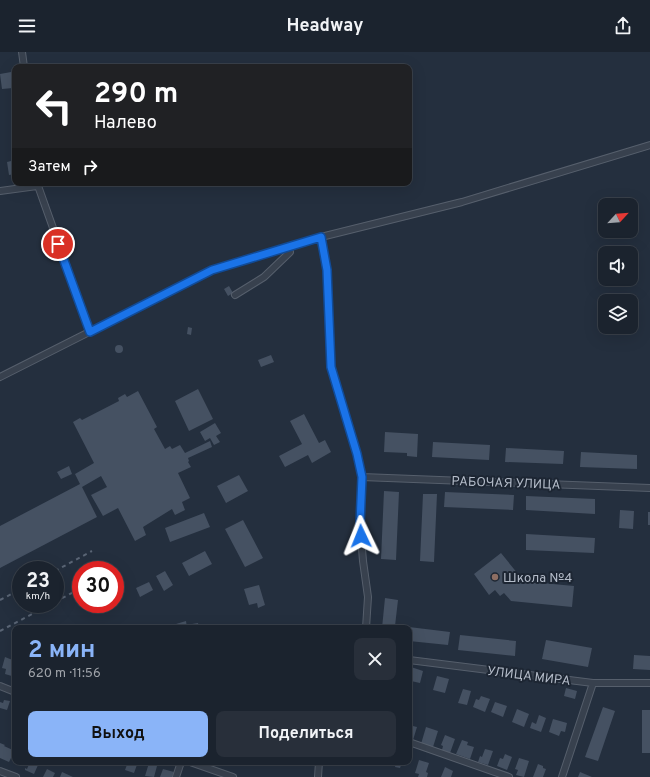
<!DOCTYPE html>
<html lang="ru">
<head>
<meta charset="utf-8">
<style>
	:root { --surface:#1b232e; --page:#282f3a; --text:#f1f3f6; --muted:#a0a4aa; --line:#39404a; --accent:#8ab4f8 }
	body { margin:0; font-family:Overpass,sans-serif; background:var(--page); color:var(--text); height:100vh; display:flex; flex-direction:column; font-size:15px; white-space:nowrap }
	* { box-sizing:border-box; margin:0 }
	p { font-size:13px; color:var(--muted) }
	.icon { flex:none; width:22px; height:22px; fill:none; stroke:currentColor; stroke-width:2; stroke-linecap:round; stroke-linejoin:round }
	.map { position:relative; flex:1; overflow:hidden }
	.details { position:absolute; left:12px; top:573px; width:400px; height:140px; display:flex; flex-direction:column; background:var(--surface); border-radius:8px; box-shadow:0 4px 16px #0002,0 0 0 1px var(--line) }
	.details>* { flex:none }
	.hud { position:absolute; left:12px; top:12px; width:400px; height:122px; border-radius:8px; box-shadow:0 4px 16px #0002,0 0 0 1px var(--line); background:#202124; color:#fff; overflow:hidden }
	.needle { width:26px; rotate:64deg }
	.tools { position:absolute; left:598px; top:146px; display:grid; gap:8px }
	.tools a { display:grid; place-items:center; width:40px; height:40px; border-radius:8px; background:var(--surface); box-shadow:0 4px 16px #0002,0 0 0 1px var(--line); font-size:20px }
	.speed { position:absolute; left:12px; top:509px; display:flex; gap:8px; font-size:20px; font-weight:700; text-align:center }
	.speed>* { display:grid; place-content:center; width:52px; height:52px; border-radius:50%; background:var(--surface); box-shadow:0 4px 16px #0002,0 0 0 1px var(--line); line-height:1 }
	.speed small { font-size:10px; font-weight:400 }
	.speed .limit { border:6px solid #d22; background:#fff; color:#111 }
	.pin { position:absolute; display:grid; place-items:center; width:34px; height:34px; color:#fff; margin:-17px; border:2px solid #fff; border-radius:50%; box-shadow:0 1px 4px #0007 }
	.me { position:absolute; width:44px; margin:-22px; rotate:358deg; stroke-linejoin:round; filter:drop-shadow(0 0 3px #0008) }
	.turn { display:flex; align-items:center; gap:14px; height:84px; padding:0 16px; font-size:18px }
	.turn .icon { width:52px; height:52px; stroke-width:2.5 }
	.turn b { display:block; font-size:28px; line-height:34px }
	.then { display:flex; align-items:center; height:38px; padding:0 16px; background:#0003; gap:8px; font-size:15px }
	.round { display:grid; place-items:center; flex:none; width:42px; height:42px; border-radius:8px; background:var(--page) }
	.overview { display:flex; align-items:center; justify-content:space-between; height:68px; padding:0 16px }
	h1 { font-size:24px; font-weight:700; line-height:30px; color:var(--accent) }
	.cta { display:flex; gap:8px; margin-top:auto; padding:8px 16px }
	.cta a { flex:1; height:46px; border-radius:8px; background:var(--accent); color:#111; font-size:16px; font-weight:700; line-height:46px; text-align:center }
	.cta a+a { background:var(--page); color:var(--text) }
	header { display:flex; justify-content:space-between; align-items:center; height:52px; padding:0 16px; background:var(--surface); font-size:18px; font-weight:700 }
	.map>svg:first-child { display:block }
	.building { fill:#455162 }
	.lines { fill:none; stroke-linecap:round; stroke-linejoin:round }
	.minor-casing { stroke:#565f6c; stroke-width:8 }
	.minor { stroke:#38414e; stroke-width:6 }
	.rail { stroke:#5a6575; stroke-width:2; stroke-dasharray:4 4; stroke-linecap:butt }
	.route-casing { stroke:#114b97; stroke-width:10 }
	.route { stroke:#1a73e8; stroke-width:7 }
	.education-dot { fill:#8d6e63; stroke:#1d2633; stroke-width:1.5 }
	.labels { text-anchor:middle; stroke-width:4; stroke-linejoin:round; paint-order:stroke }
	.street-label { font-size:13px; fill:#b4bcc9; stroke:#1d2633 }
	.poi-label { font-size:13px; fill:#b4bcc9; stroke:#1d2633; text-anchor:start }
</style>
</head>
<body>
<header><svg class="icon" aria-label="menu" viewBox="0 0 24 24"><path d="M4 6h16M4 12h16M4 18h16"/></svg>Headway<svg class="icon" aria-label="share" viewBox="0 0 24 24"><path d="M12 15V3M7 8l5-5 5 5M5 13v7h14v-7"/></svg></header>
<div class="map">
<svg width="650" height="725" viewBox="0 0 650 725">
	<rect width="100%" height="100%" fill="#242f3e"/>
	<!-- building -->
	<path class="building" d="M11,20l2,16 -11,1 -2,-15z
		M15,108v14l-6,1 -2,-13z
		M229,234l4,7 -5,3 -4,-7z
		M188,275l4,1 -1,7 -4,-1z
		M115 297a4 4 0 1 1 8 0a4 4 0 1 1-8 0Z
		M271,303l3,7 -13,5 -3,-7z
		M198,337l15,30 -24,12 -14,-30z
		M138,339l19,36 -3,2 11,20 5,-3 2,3 8,-4 5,8 25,-12 2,6 -24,11 1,3 -1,1 3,5 -13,6 12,25 -8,4 3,8 -10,5 -3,-6 -29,18 3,8 -11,6 -17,-33 -15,8 -12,-21 16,-8 -6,-11 -19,11 15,30 -97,51v-42l80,-42 -5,-10 19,-11 -21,-41 7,-4 2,2 37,-19 -1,-3 7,-4 2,3z
		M304,362l15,29 6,-3 6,12 -19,11 -4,-8 -23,12 -6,-11 23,-12 -12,-23z
		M215,371l6,10 -5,3 4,6 -6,3 -4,-7 -5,3 -5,-9z
		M385,380l33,2 -1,23 -10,-1v-3l-23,-1z
		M433,390l57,3 -1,15 -57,-3z
		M506,396l58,3 -1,13 -58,-2z
		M581,400l56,3v14l-57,-2z
		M69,414l3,8 -11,5 -4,-7z
		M239,423l9,16 -22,12 -9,-17z
		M384,439l15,1 -3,68 -15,-1z
		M445,440l69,3 -1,15 -69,-3z
		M423,442h14l-3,68 -14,-1z
		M526,444l69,3v15l-69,-4z
		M620,458l14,1 -1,18 -14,-1z
		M648,460h2v13h-2z
		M204,461l6,14 -40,15 -5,-14z
		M243,468l20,38 -18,9 -20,-38z
		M526,482l69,4 -1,15 -68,-3z
		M205,499l7,13 -23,12 -7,-13z
		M501,501l17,21 -8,6 64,6 -2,21 -61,-6 -7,-8 -4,3 -5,-6 -6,5 -15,-21z
		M165,519l8,14 -9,6 -8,-15z
		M149,530l4,8 -13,7 -4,-9z
		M259,533l6,20 -7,3 -1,-5 -8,2 -5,-16z
		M385,546l13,2 -3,26 11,1v1h-24z
		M186,569l1,7h-10l-1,-4z
		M198,571l1,5h-6l-1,-4z
		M409,575l41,5 -2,13 -39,-4z
		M460,583l56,6 -1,15 -57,-6z
		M546,588l46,8 -4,19 -46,-8z
		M634,603l16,1v14l-17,-1z
		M5,605l10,4v16l-10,-3 1,-5 -4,-1z
		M411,615l12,4 -3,12 -9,-2 -1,2 -1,-1z
		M437,624l12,3 -4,14 -12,-3z
		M566,636l11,3 -2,8 -11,-3z
		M463,637l8,2 -4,14 -9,-2z
		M481,644l9,3 -5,13 -12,-5 3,-8 3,1z
		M4,648l6,1 -3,9 -7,-2v-6l3,1z
		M495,650l12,4 -4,11 -12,-5z
		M603,655l12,4 -17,50 -13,-4z
		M517,657l12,5 -5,13 -12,-5z
		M642,658h8v43h-8z
		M539,663l7,3 -5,14 -11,-4 2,-6 4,2z
		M553,667l14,4 -2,9 -4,-1 -2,5 -10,-4z
		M409,673l8,2 -4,13 -4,-1z
		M426,675l12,4 -5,16 -12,-3z
		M445,683l10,4 -5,14 -8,-3 1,-4 -2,-1z
		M462,688l6,2 -1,3 7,2 -4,12 -14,-5z
		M0,691l5,2 -1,1 11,5 -2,8 -2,-1 -2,4 -9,-4z
		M485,697l8,2 -5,14 -10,-3 2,-6 2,1z
		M505,702l7,3 -5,13 -10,-4 3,-8 3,1z
		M519,706l10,3 -5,16 -8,-2 2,-5 -3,-1z
		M419,708l10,3 -3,9 2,1 -1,4h-9l1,-3 -4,-1z
		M30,710l8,3 -4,9 -9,-4v-2l2,1z
		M102,710h10l-1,4z
		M128,710h10l-4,11 -9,-3z
		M235,710h10l-1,3z
		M256,710h7l-1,4 -6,-1z
		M396,710h11l-2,4 -4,-1 -1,3 -5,-1z
		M149,711l8,3 -3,11 -9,-1z
		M538,712l5,2v2l3,1 -3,8h-10z
		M445,715l8,4 -2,6h-10z
		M47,717l8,4 -2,4h-10z
		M163,717l11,3 -2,5h-12z
		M62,720l11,5h-13z
		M580,720l12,5h-14z"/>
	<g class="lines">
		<defs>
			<path id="minor" d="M22,0l2,15
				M37,131l53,149
				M0,139l37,-5
				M321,185l6,33 4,97 26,87 5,23 -2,47 3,37 5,36 -2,31
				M235,243l29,-18 26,-25 -2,-5
				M0,325l212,-107 109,-33 141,-35 188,-57
				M362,425l288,11
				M409,608l184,23h57
				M0,634l15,6
				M409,690l100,35
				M190,710l43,15
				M0,719l16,6
				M176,725l5,-15
				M318,725l1,-15
				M562,725l31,-94"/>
		</defs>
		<!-- minor casing -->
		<use href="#minor" class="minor-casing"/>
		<!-- minor -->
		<use href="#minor" class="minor"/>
		<!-- rail -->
		<path class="rail" d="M55,519l37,-20
			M0,548l21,-11
			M55,550l26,-14
			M0,579l51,-27"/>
	</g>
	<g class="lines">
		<defs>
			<path id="route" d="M58,192l32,88 122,-62 109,-33 6,33 4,97 26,87 5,23 -2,47 1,12"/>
		</defs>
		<!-- route casing -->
		<use href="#route" class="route-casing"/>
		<!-- route -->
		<use href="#route" class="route"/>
	</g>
	<!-- markers -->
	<circle class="education-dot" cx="495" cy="525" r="4"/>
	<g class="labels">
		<!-- street labels -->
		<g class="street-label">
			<text transform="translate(506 430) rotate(2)" y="5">РАБОЧАЯ УЛИЦА</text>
			<text transform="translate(529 623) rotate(7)" y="5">УЛИЦА МИРА</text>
		</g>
		<!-- poi labels -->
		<g class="poi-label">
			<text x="503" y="530">Школа №4</text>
		</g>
	</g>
</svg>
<div class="tools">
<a><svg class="needle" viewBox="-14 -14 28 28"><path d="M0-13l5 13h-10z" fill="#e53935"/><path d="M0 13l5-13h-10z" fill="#a0a4aa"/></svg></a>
<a><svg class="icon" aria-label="sound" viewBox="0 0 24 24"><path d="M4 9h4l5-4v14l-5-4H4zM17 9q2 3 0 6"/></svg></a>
<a><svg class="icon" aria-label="layers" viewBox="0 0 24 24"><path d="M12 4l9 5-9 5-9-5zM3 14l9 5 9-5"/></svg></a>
</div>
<div class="speed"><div>23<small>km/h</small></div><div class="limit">30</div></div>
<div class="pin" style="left:58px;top:192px;background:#d93025"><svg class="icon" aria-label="arrive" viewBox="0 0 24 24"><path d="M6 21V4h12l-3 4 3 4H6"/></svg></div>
<svg class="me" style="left:361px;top:484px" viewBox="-20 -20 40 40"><path d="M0-17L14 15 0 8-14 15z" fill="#1a73e8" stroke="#fff" stroke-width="4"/></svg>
<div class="hud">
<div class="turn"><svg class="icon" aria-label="left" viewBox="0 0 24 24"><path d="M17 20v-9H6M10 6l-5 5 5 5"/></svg><div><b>290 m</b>Налево</div></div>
<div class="then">Затем<svg class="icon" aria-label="right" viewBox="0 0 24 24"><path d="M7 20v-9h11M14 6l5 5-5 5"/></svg></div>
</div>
<section class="details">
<div class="overview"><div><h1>2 мин</h1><p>620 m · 11:56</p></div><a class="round"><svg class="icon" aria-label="close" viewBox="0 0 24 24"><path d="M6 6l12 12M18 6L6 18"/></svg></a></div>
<div class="cta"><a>Выход</a><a>Поделиться</a></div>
</section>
</div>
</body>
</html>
